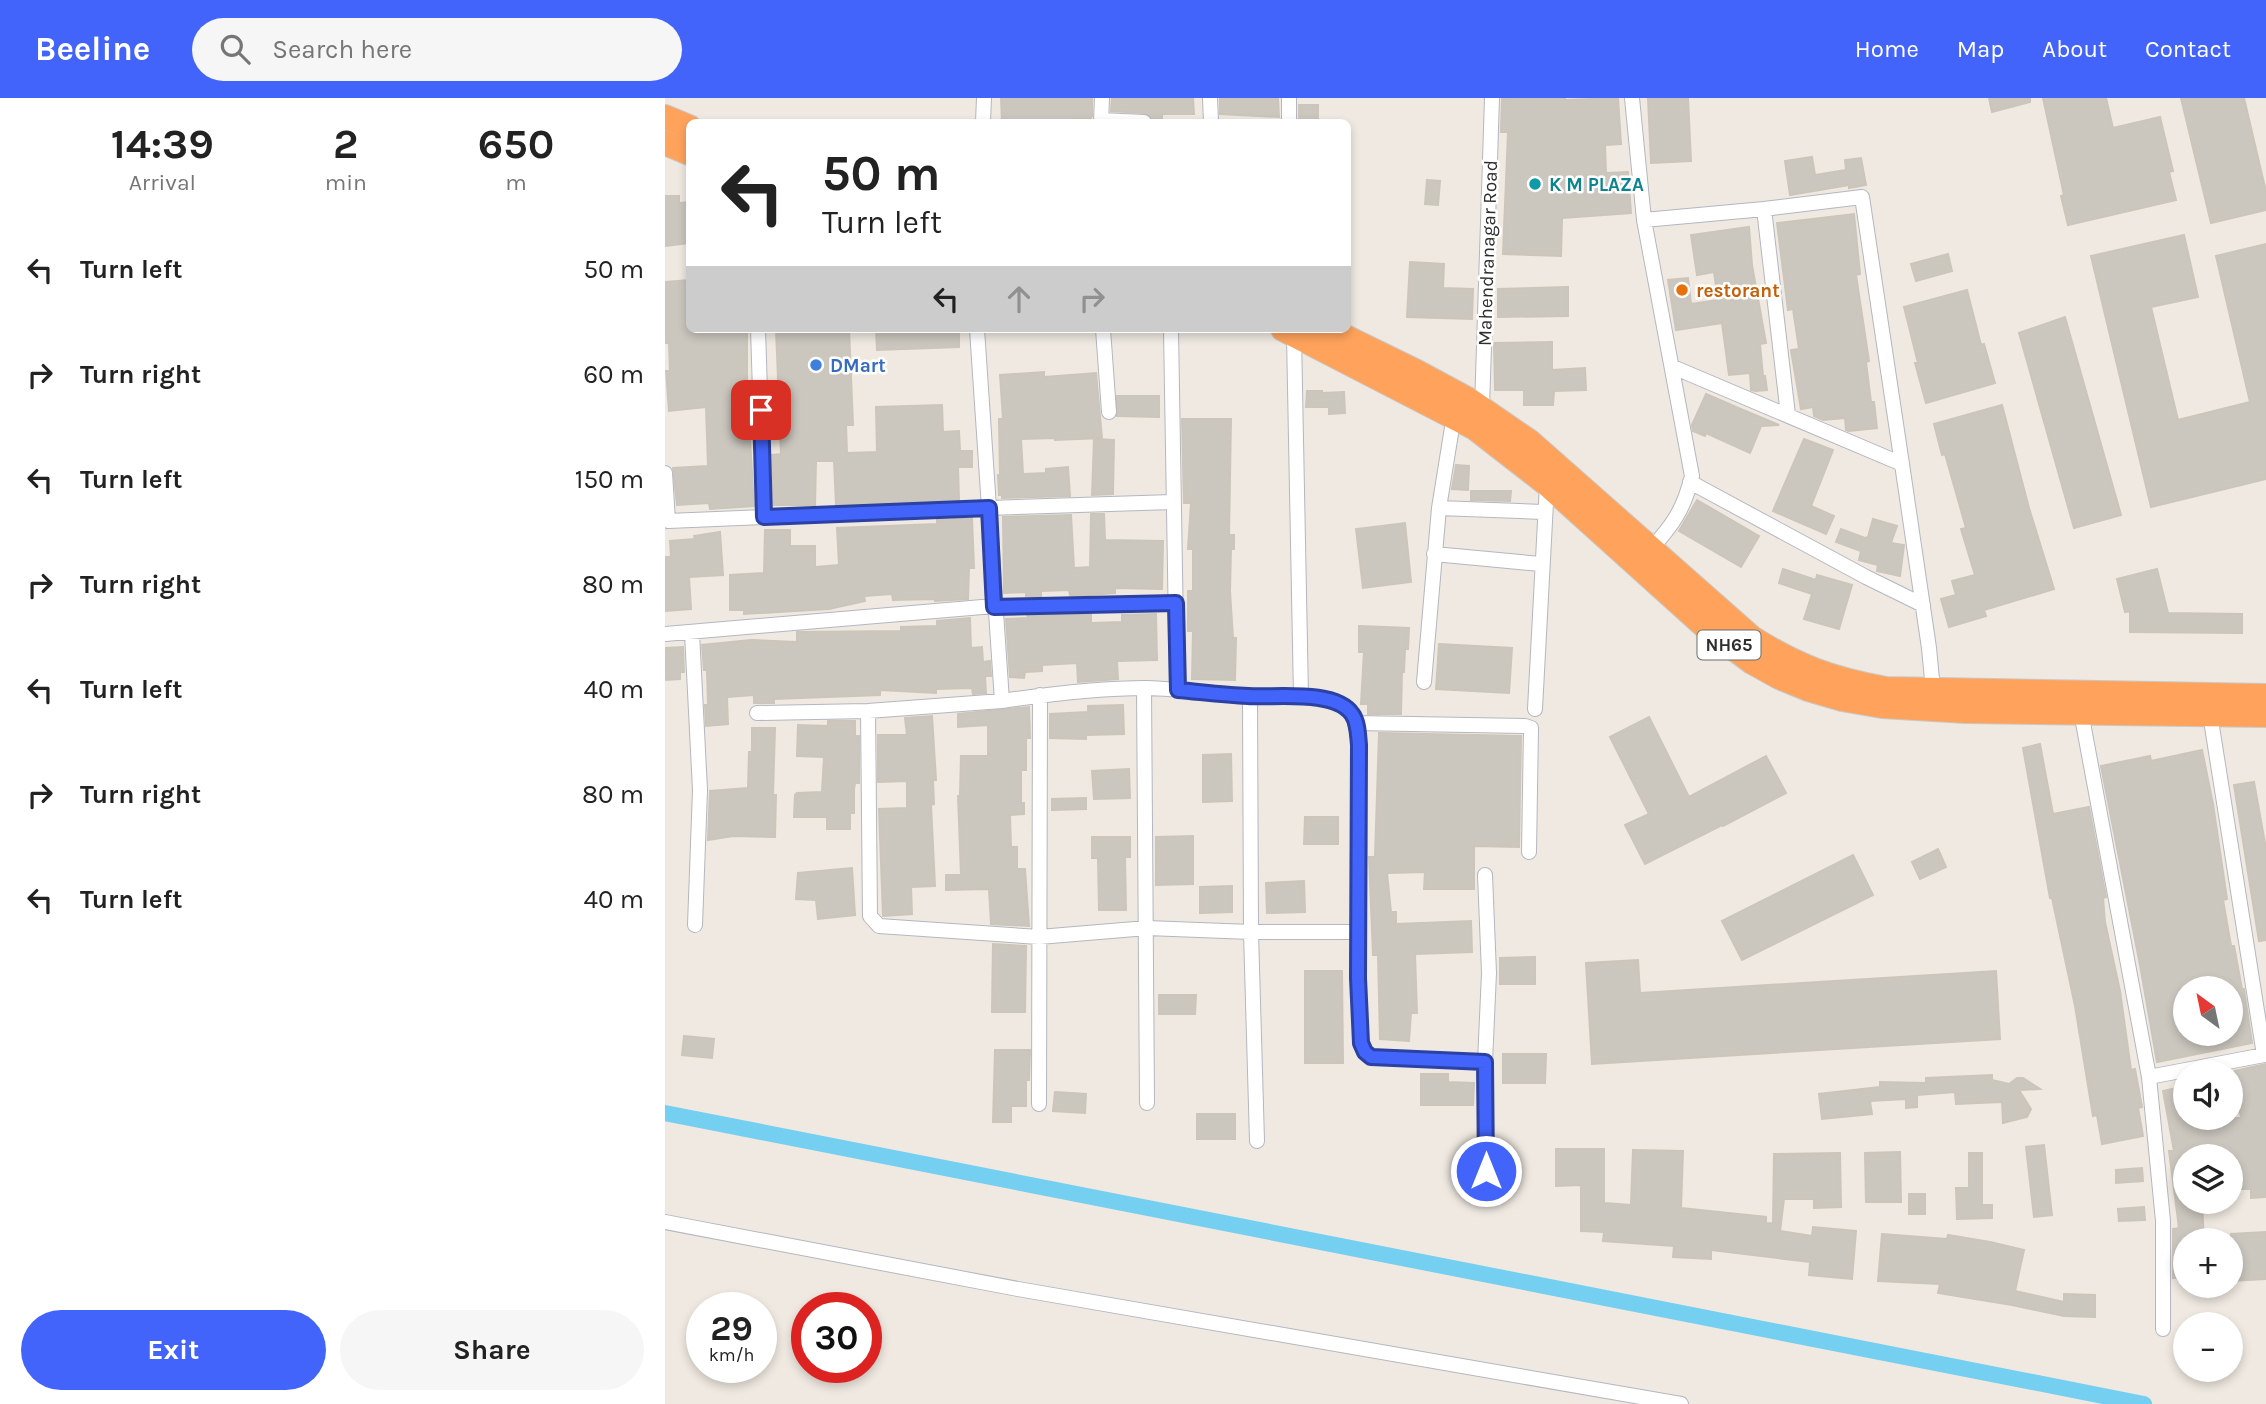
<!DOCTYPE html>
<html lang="en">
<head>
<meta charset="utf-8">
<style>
	:root { --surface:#fff; --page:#f6f6f6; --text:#222; --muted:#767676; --accent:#4264fb }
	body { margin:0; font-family:Karla,sans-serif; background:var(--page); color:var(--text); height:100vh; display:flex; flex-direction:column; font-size:26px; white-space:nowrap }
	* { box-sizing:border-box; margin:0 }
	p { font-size:23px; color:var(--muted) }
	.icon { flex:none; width:38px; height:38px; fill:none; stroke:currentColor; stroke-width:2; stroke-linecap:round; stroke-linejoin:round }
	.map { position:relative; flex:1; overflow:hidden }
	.details { display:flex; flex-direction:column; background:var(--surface); width:665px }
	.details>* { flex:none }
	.banner { position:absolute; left:21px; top:21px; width:665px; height:214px; border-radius:10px; box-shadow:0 4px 10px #0003; background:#fff; color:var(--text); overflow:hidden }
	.needle { width:46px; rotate:327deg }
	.buttons { position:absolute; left:1508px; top:878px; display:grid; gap:14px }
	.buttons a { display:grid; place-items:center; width:70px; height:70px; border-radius:50%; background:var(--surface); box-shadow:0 4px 10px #0003; font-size:35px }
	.speed { position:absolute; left:21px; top:1194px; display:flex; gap:14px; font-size:35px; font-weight:700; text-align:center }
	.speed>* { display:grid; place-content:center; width:91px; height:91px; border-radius:50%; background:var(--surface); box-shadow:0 4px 10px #0003; line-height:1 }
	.speed small { font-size:18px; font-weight:400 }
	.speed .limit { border:10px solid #d22; background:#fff; color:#111 }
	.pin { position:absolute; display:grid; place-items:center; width:60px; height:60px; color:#fff; margin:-30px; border-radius:14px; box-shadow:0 4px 10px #0006 }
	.me { position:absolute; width:77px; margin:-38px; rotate:0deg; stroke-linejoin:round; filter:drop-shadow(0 0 5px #0008) }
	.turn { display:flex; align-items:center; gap:24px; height:147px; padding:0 21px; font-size:32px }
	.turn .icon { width:91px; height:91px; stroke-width:2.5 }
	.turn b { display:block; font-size:49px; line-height:60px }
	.lanes { display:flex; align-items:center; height:66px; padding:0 21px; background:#0003; justify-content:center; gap:35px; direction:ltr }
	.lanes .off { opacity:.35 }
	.eta { display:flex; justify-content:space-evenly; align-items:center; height:119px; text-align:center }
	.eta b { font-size:42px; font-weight:700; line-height:49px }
	.cta { display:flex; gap:14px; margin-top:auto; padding:14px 21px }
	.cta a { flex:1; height:80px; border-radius:42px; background:var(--accent); color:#fff; font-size:28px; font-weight:700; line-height:80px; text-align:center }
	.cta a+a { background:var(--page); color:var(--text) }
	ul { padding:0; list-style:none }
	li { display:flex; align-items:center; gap:21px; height:105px; padding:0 21px }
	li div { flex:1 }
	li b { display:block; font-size:26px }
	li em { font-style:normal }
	header { display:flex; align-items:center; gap:42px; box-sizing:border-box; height:98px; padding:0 35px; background:var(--accent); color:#fff }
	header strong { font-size:33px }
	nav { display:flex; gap:38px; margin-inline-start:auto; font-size:24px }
	.search { width:490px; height:63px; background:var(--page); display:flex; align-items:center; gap:18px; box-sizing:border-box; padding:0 24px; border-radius:38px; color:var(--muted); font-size:26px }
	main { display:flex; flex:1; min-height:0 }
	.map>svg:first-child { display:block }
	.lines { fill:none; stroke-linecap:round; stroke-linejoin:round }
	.canal { stroke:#75cff0; stroke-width:16 }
	.building { fill:#cbc7bf; stroke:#cbc5ba; stroke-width:2; fill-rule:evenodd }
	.street-casing { stroke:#b4b7c1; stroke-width:16 }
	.highway-casing { stroke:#c9c9c9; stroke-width:26 }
	.street { stroke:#fff; stroke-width:14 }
	.highway { stroke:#ffa35c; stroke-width:24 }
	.route-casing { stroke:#2b41a3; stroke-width:18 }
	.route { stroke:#4264fb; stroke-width:12 }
	.culture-dot { fill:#0f9aa8; stroke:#fff; stroke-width:2.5 }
	.food-dot { fill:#e8710a; stroke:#fff; stroke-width:2.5 }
	.shop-dot { fill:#3f7fe0; stroke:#fff; stroke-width:2.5 }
	.labels { text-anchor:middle; stroke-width:5; stroke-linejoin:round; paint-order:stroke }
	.shield { fill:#fff; stroke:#6d6d6d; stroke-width:2 }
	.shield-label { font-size:18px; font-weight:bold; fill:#2e2e2e }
	.culture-label { font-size:19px; font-weight:bold; fill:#0d838f; stroke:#fff; text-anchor:start }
	.street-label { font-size:19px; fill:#2e2e2e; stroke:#fff }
	.food-label { font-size:19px; font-weight:bold; fill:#c56008; stroke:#fff; text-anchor:start }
	.shop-label { font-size:19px; font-weight:bold; fill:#366cbe; stroke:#fff; text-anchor:start }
</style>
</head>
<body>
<header>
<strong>Beeline</strong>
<div class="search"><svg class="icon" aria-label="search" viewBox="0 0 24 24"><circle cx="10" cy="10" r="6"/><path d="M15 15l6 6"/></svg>Search here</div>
<nav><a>Home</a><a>Map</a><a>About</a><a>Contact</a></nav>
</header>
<main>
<section class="details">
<div class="eta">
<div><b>14:39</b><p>Arrival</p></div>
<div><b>2</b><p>min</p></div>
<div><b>650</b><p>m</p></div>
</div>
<ul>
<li><svg class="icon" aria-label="left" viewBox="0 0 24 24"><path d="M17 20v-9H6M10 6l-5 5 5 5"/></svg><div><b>Turn left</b></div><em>50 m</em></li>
<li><svg class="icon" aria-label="right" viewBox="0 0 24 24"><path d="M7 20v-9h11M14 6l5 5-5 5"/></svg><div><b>Turn right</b></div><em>60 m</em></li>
<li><svg class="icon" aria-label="left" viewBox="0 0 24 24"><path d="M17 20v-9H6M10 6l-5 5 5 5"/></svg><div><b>Turn left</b></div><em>150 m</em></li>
<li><svg class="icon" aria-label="right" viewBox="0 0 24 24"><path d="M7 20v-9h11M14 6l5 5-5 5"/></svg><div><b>Turn right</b></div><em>80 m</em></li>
<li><svg class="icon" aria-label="left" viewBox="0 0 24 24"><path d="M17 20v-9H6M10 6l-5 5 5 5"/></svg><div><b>Turn left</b></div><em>40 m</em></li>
<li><svg class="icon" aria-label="right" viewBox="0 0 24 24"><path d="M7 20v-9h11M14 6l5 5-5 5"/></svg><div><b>Turn right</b></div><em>80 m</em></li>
<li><svg class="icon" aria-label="left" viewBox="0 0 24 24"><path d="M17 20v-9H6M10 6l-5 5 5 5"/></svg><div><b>Turn left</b></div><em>40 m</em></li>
</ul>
<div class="cta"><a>Exit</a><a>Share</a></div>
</section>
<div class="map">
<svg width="1601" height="1306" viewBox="0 0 1601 1306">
	<rect width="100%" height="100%" fill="#efe9e1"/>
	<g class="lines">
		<!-- canal -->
		<path class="canal" d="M0,1015l1479,291"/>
	</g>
	<!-- building -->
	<path class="building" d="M336,0h91v18l-2,3 -88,3z
		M447,0h81l1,16h-32v5h-9l-8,-6 -34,-2z
		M555,0h58l1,19 -59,-3z
		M900,0v2l53,-2 3,46 -16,1 1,28 22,-1 3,41 -69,5 -1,38 -58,-2 5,-122h-7l1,-33z
		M983,0h40l3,63 -40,2z
		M1324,0h41v4l-38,10z
		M1378,0h63l7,30 47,-11 13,54 -4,1 7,28 -108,25 -7,-29 3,-1z
		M1516,0h63l22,94v18l-55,13z
		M634,7h19v15h-19z
		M1147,59l3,18 31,-5 -1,-10 16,-2 5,27 -17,3v-3l-59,10 -5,-34z
		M762,82l13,1 -2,24 -13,-1z
		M0,98h14v7l10,-1v41l-24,3z
		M1189,116l6,60 -4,1 13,86 -3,1 5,40h3l3,26 -28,3 -3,-1 -1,-12 -22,2 -9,-4 -1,-9 -12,2 -10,-59 8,-1 -6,-40 -5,1 -11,-87z
		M1084,129l3,38 14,78 -6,1 3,32h2l2,14 -12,1 -4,-1 -1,-17 -21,2 -7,-52 -46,7 -8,-50 20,-2 3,26 27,-4 -4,-28 -17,3 -6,-40z
		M1519,137l14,62 -47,10 27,113 72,-18 -34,-146 50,-12v235l-115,28 -60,-251z
		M1283,156l4,17 -36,10 -5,-17z
		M745,164l34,2 -1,24 30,1 -1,30 -65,-2z
		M24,182v49h58v60l7,117 -44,3 -1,-6 -32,2 -4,-37 35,-2 -2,-59 -37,4 -3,-40h4l-1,-28h-4v-61z
		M903,189v29l-70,1v-28z
		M1302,192l14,55 3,-1 11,39 -69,20 -11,-40h3l-14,-56z
		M1400,219l56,198 -47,13 -55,-195z
		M111,231h73l4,96h-7l1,28 30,-1 -1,-45 66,-2 1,27 16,-1 1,20h12v16h-14l1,33 -123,5 -2,-44h-18l-1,44h-42l-1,-50 9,-1z
		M211,231h83v18l-82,3z
		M887,244v28l33,-2 1,22 -32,1 -1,14h-29v-15h-29l-1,-47z
		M379,274v5l52,-4 6,65 -47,2v-2l-34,1 2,35 23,-1v-4l22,-2 2,29 -68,2v-3h-3l-1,-20h2l-1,-56h4l-3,-44z
		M642,293h15v2l22,-1 1,21 -16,1v-7h-23z
		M1041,296l37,16 36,15 -18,1 -11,27 -44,-20 -1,3 -12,-5 -1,-6z
		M452,298h42v21l-42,-1z
		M1337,307l27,103 25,81 -70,21 2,6 -37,11 -8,-28 15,-4 -4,-14 23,-6 -14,-46 5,-1 -21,-74 -3,1 -8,-31z
		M517,321h49l-2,116h5v14h-3l-1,42 3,47h3l-1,42 -43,-1 1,-48h-5v-40h5v-42h-5l3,-46h-7z
		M429,341l20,1 -1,54 -21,1z
		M1139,341l29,11 -22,56 23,10 -8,18 -53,-23z
		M791,367l13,1 -1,24 -16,-1z
		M806,393h40l-1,10 -39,-1z
		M1032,402l62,36 -18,31 -62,-36z
		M426,416h13l1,26 58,1 -1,48 -47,-1v5l-26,2h-19l-1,-5 -28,1v5h-15v-4l-22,1 -1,-76 68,-2 3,53 16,-1z
		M307,420l2,50h-5l-1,31 -33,2v-2l-42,1 -1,-6 -28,2 1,5 -36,8 -85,5v-4h-14v-35l34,-2 1,-43h25v16h25v21l24,-2 -2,-37 100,-4v-4z
		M1208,421l24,7 -6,17 13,2 -4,31 -23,-5 1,-6 -19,-5 2,-9 -25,-9 5,-13 24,9 3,-1z
		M740,425l6,59 -48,6 -7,-59z
		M55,434l3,43 -34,2 2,32 -26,2v-54h6l-1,-16 25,-2 -1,-3z
		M1118,471l33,11 1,-5 35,10 -13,44 -35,-10 8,-25 -33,-11z
		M1492,471l11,44 74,1v19l-112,-1v-21l-5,1 -8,-33z
		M426,516v9l31,-1v-7l34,-1 1,46 -40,1 1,18 -40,3 -1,-19 -35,2v6l-17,1 -1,6 -14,-1 -4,-58 22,-1 -1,-3z
		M305,520l1,30 11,-1 1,15 7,-1 1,15h-6l1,17 -13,1 -1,-6 -36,1v4l-56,-3v5l-106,4v4h-20v-8l-27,2 1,27 -22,2 -1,-21h3l-1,-35h-3l-2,-25 49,-5 46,2v-10l104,-1v-4l36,-1v-5z
		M694,528l50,2 -1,21h-3l-1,23h-2l-1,42h-33v-10h-7l3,-52h-5z
		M774,546l73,4 -3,45 -73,-4z
		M18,549l1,25h-4v7l-15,1v-32z
		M458,607l1,29 -38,1v4l-36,-1v-24l38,-2v-6z
		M364,609l1,31h-4v32h-5v33h3v11l-14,1 1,32h6v22h8l4,57 -38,-2 -2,-35 -43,1v-15h15l-3,-79h2l1,-40h27v-31l-30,2v-13z
		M267,618l4,64h-3l1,24 -3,1 4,81 -24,1 1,27 -29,2 -4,-107 28,-1v-27l-29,1v-47h29l-2,-17z
		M984,619l40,80 77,-41 20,37 -63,33 -1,-1 -77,39 -20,-39 24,-11 -39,-77z
		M163,623h27v15h4v47h-4l-1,6v24h-4v16h-23v-12h-33l1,-22 2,-2 25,-1 2,-35 -27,-1 1,-31 30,1z
		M87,630h23l-2,67h3l-1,42 -42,-1 -25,4 2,-49 38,-3 1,-36h3z
		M714,635l142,3 -2,111 -45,-1v43h-50l1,-17 -38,1 4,39h5v12l75,-3 1,31 -57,2 2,59h-6l-2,28 -29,-2 -2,-84h-5l-4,-98h6z
		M1375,646l13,70 36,-7 17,90 -3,1 2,24 15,69 11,79 4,-1 7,38 -4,1 5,28 -41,8 -5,-29 -4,1 -18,-110 -23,-108h-2l-27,-150z
		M1537,652l11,54 14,95 -4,1 8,46h3l8,43h2l8,54 -95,19 -17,-97 -39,-199 49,-10 1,5zM1521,891h45v45h-45z
		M566,656l1,47 -29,1v-47z
		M464,671l1,29 -36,1 -2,-28z
		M1589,684l12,67v91l-7,1 -25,-156z
		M421,700v11l-34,1v-11z
		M640,719h33v27h-34z
		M528,738v48l-37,1v-48z
		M427,739h38v20h-5l1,53h-27l-1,-52h-6z
		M1273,751l8,18 -26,12 -8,-17z
		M1188,757l20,40 -131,65 -20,-39z
		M187,770l3,47 -37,4 -2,-19 -20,-1 2,-26z
		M639,783l1,31 -38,1 -1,-30z
		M567,788v26l-32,1v-26z
		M328,846l33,2 -1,66h-33z
		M870,859v27h-35v-26z
		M973,862l2,33 356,-22 4,68 -408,25 -6,-101z
		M640,873h37l1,92h-38z
		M494,897h37l-1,19h-36z
		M19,938l30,3 -2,19 -30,-3z
		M330,952h35l-1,30h-3v26h-15v16h-18z
		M838,956h43l-1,29h-42z
		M1601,966v133l-15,1v-9h-15l-5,-32h-45v45h16l2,39h-18v35l-13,2v-49l6,-1 -10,-77h5l-11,-60 23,-5v32h55l-7,-47z
		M756,976h27v8l26,1 -1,22h-52z
		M1327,977v5l17,4 8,-6h6l17,11 -21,1 12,19 -4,8 -24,6 -1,-21 -46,2 -1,-12 -38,3v12l-11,1v-9l-36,2 2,13 -50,5 -3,-25 61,-7v-5l46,1v-5z
		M390,994l31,2 -1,19 -32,-2z
		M532,1016h38v25h-38z
		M1379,1047l8,70 -18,2 -8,-70z
		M891,1051h48v54l27,2 2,-55 50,1 -2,57 85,9v6l15,1 -1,7 32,5 1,-9 43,4 -4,48 -43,-4 1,-13 -99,-12v9l-38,-2 1,-11 -71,-5 1,-9 -23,-1v-46l-25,1z
		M1235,1054l1,50h-35l-1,-49z
		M1175,1055l1,54 -27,1v-9h-30l-3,24h-8l1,-69z
		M1304,1055h13v52h10v13l-35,1 -1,-31h13z
		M1477,1070l1,13 -27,2v-13z
		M1244,1096h16v20h-16z
		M1479,1109l1,13 -26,1 -1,-12z
		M1601,1134v47l-35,2v-47z
		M1217,1136l65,5 1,-4 42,7 34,8 -9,41 49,11v-8l31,1v22l-31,-1 -52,-11 -74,-12 2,-9 -62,-3z"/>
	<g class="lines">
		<defs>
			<path id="street" d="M545,0l1,24
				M967,0l12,122 48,256c-8,33 -19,49 -42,74
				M436,22l43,2
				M318,24l1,-24
				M436,24l1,-24
				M624,24v-24
				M1099,111l24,206
				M979,122l120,-11 98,-12 40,267 -229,-97
				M93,231l6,188
				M438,231l6,83
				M506,231l6,361
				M629,238l7,360
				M817,310l10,-310
				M1237,366l27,184 4,42
				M0,375l3,48 321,-13 -12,-179
				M1025,384l176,95 57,28
				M508,404l-184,6 13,193c47,-7 97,-13 145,-13 34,1 68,6 102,8 28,2 70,-5 95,11 13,7 13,24 15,38l-1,233 3,65 4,9 7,5 113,5
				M774,410l104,4
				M769,456l107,10
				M27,535l8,157 -5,135
				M0,536l329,-28 182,-3
				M759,584l15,-174 15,-93
				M479,590l3,415
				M585,598l1,236 6,209
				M870,611l12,-225
				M203,613l2,205 9,10 160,11 108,-9 104,4h107
				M1416,614l68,365 14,144v108
				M92,615l111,-2 134,-10
				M690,625l170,3 6,2 -2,124
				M820,777l4,98 -4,89 1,125
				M1484,979l115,-22 -54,-341
				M374,1006l1,-409
				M0,1124l353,67 663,115"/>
			<path id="highway" d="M0,19l24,10
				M0,45l24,10
				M618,231l192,99 72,56 161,145 44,33 27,15 29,12 34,10 40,7 84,5 300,4
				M664,231l88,43 52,28 61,42 222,196c46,29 80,41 134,51l380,7"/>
		</defs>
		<!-- street casing -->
		<use href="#street" class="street-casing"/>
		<!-- highway casing -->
		<use href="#highway" class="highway-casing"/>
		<!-- street -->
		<use href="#street" class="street"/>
		<!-- highway -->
		<use href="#highway" class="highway"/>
	</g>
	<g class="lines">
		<defs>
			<path id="route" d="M96,312l3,107 225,-9 5,99 182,-4 2,87c23,2 46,5 70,6 26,2 87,-7 104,18 6,8 6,21 7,31l-1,233 3,65 4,9 6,5 114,5 1,109"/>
		</defs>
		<!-- route casing -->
		<use href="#route" class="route-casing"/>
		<!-- route -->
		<use href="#route" class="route"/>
	</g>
	<!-- markers -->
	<circle class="culture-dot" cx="870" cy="86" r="7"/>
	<circle class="food-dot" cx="1017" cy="192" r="7"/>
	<circle class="shop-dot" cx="151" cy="267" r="7"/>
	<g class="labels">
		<!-- shield labels -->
		<rect class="shield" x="1032.5" y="532.5" width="63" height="29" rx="5"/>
		<g class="shield-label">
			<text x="1064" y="553">NH65</text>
		</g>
		<!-- culture labels -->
		<g class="culture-label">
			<text x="884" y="93">K M PLAZA</text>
		</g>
		<!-- street labels -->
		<g class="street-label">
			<text transform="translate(822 155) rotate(-88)" y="7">Mahendranagar Road</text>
		</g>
		<!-- food labels -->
		<g class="food-label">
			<text x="1031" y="199">restorant</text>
		</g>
		<!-- shop labels -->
		<g class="shop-label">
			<text x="165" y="274">DMart</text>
		</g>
	</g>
</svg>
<div class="buttons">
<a><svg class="needle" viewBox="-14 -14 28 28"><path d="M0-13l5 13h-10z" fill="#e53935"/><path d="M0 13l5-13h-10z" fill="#767676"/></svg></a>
<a><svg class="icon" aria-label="sound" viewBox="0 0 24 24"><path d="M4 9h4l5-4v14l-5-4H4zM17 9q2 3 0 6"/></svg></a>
<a><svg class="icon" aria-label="layers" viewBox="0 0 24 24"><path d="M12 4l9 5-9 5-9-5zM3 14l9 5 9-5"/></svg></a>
<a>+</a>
<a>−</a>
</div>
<div class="speed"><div>29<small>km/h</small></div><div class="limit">30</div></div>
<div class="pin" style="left:96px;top:312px;background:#d93025"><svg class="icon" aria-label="arrive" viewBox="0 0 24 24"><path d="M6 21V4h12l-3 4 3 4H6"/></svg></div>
<svg class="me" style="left:821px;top:1073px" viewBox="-20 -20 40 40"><circle r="17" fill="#4264fb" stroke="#fff" stroke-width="3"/><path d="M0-11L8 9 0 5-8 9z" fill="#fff"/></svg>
<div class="banner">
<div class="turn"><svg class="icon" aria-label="left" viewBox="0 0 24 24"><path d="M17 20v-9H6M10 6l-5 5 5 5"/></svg><div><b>50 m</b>Turn left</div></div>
<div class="lanes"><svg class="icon" aria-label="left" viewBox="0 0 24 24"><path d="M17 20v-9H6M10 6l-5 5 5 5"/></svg><svg class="icon off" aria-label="ahead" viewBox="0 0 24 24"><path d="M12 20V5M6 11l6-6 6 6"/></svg><svg class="icon off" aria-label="right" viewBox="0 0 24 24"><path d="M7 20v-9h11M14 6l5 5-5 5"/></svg></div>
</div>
</div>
</main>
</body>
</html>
